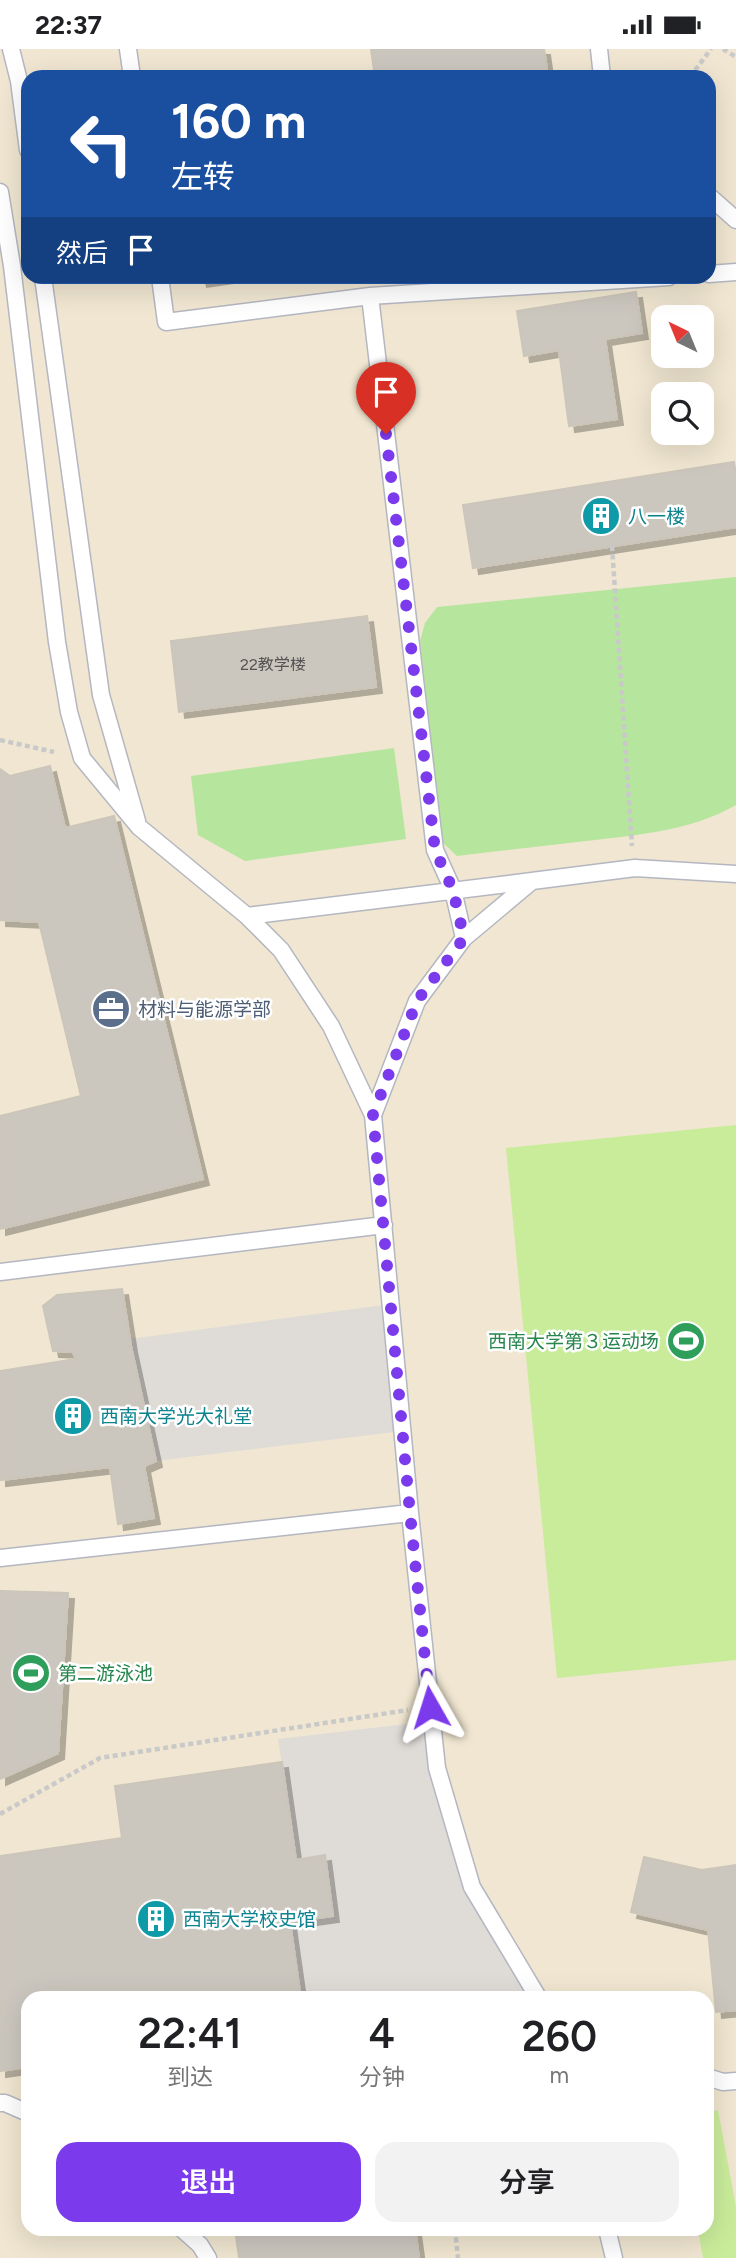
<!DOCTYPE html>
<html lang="zh">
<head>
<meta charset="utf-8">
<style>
	:root { --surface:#fff; --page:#f2f2f2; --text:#202124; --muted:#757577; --accent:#7c3aed }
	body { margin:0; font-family:Figtree,"Noto Sans SC",sans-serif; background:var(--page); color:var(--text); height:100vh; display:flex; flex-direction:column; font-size:26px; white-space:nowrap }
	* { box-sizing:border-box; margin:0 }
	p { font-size:23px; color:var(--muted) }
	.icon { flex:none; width:38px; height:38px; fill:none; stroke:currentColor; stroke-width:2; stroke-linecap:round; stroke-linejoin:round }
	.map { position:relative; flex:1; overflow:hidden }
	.details { position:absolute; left:21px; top:1942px; width:693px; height:245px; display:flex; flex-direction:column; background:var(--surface); border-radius:21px; box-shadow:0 7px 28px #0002 }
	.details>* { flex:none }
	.guide { position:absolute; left:21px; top:21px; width:695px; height:214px; border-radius:21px; box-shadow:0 7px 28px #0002; background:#1a4fa0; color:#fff; overflow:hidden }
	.needle { width:46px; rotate:317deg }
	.buttons { position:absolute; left:651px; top:256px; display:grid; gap:14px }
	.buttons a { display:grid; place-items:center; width:63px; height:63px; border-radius:14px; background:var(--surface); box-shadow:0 7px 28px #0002; font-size:35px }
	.pin { position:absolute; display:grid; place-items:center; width:60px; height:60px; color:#fff; margin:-72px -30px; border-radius:50% 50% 50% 0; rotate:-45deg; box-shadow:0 0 7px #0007 }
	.pin .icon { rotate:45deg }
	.me { position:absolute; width:77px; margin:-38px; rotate:354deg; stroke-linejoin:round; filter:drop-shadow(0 0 5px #0008) }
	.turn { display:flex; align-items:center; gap:24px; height:147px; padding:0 35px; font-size:32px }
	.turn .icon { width:91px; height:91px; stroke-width:2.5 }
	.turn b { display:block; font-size:49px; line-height:60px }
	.then { display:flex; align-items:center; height:66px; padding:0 35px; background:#0003; gap:14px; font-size:26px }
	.eta { display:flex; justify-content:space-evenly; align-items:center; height:119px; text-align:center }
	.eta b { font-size:42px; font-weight:600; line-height:49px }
	.cta { display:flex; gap:14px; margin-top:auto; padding:14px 35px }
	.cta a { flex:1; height:80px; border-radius:21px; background:var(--accent); color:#fff; font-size:28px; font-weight:600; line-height:80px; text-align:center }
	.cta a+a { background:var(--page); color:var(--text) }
	.status { display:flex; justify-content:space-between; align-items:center; height:49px; padding:0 35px; background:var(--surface); direction:ltr }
	.status svg { height:19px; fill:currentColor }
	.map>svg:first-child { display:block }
	.education { fill:#f0e6d1; fill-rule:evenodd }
	.green { fill:#b6e59e }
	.pitch { fill:#c9ec9a }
	.plaza { fill:#dfdcd8 }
	.building { fill:#cbc7bf; stroke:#cbc5ba; stroke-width:2; filter:url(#shadow) }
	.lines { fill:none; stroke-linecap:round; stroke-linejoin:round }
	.lane-casing { stroke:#b4b7c1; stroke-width:19 }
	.path { stroke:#c9c9c9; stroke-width:4.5; stroke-dasharray:5 3.5; stroke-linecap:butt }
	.lane { stroke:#fff; stroke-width:16 }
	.route { stroke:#7c3aed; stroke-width:12; stroke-dasharray:0 21.6 }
	.labels { text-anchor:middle; stroke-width:5; stroke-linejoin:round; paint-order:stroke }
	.number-label { font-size:16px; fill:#555452 }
	.culture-label { font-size:19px; fill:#0d838f; stroke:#fff; text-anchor:start }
	.service-label { font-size:19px; fill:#4e5e75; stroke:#fff; text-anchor:start }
	.leisure-label { font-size:19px; fill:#27864d; stroke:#fff; text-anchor:end }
</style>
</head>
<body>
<div class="status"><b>22:37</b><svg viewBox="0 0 49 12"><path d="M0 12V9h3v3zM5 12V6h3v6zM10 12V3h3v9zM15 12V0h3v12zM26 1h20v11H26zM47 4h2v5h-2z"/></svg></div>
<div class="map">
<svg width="736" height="2209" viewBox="0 0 736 2209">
	<defs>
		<filter id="shadow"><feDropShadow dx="6" dy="6" stdDeviation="0" flood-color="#0004"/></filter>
	</defs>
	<rect width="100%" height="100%" fill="#efe9e1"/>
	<!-- education -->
	<path class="education" d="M0,0h736v2209h-736zM28,28h681v200h-681zM663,268h39v38h-39zM663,345h39v38h-39zM28,1950h679v230h-679z"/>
	<!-- green -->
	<path class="green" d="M736,528v228c-45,26 -99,30 -150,36 -43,5 -86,10 -129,15l-14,-13 -23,-202 5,-18 12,-16z
		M394,699l12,91 -161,22 -47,-26 -7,-59z"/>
	<!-- pitch -->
	<path class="pitch" d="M736,1076v535l-179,18 -51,-530z
		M718,2061l18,97v51h-33l-5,-28 9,-1v-116z"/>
	<!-- plaza -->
	<path class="plaza" d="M391,1255l12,127 -247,30 -26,-122z
		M432,1672l40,166 67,111h-238l-11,-76 43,-6 -8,-61 -29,5 -18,-121z"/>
	<!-- building -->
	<path class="building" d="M371,0h173l4,28h-173z
		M200,228h28l-27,4z
		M636,243l6,41 -37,6 12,80 -48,7 -10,-76 -35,6 -7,-45z
		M734,413l2,14v51l-263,41 -10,-63z
		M367,567l9,71 -197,25 -8,-71z
		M50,717l15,62 49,-12 89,363 -203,50v-113l81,-20 -42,-174 -39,-2v-151l10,7z
		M122,1240l9,57 25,115 -12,5 10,52 -36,6 -8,-57 -110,13v-109l76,-12 -3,-7 -20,-1 -10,-45 14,-11z
		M0,1542l68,2 -10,160 -58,26z
		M282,1713l14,98 29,-5 8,61 -43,6 11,77h-273v68l-28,4v-215l122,-18 -7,-52z
		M644,1808l58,13 34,-5v145l-20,2 -8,-82 -77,-18z
		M235,2180h180l4,29h-180z"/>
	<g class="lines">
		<defs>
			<path id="lane" d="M11,0l8,32 9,69
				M128,0l4,28
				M599,0l3,28
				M0,143l12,74 45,376 12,70 13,46 57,69 108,89 34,34 50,76 42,89 37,398 27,255 35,119 67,112
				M709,147l27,24
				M709,225l27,-2
				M43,228l58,418 36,126
				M160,228l6,45 204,-26
				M247,867l285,-35
				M464,889l-11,-48 -18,-40 -65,-554 299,-19
				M373,1066l44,-114 47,-63 68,-57 103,-13 101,6
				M0,1223l384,-47
				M0,1509l410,-45
				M707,2028l16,5 13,-1
				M0,2054h5l23,10
				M182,2180l18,16 8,13
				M607,2180l7,29"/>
		</defs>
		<!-- lane casing -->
		<use href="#lane" class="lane-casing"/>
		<!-- path -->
		<path class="path" d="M723,0l13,8
			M690,28l21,-28
			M612,497l20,300
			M0,691l54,12
			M0,1765l100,-56 308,-48
			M455,2180l3,29"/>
		<!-- lane -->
		<use href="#lane" class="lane"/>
	</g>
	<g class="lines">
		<!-- route -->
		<path class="route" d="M386,385l49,416 18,40 11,48 -47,63 -44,114 37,398 20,194"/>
	</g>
	<!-- icons -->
	<defs>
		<symbol id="building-disc" viewBox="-11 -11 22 22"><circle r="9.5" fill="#0f9aa8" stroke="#fff"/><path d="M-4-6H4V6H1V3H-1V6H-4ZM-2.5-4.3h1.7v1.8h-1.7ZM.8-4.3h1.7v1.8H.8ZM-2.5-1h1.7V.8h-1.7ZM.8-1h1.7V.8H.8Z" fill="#fff"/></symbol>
		<symbol id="office-disc" viewBox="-11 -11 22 22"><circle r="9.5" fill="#5c6f8a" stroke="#fff"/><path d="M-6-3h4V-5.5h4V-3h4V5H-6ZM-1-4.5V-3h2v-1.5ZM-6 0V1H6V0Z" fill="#fff"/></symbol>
		<symbol id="stadium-disc" viewBox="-11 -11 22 22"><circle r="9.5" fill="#2e9e5b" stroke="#fff"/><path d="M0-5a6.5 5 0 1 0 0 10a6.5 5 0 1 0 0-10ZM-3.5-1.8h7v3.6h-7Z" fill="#fff"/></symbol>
	</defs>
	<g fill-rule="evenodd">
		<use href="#building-disc" x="579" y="445" width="44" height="44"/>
		<use href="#office-disc" x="89" y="938" width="44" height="44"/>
		<use href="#stadium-disc" x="664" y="1270" width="44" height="44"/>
		<use href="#building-disc" x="51" y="1345" width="44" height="44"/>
		<use href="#stadium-disc" x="9" y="1602" width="44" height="44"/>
		<use href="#building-disc" x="134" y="1848" width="44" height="44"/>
	</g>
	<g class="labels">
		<!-- number labels -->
		<g class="number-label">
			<text x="273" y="621">22教学楼</text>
		</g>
		<!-- culture labels -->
		<g class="culture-label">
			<text x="628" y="474">八一楼</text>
			<text x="100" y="1374">西南大学光大礼堂</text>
			<text x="183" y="1877">西南大学校史馆</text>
		</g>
		<!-- service labels -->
		<g class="service-label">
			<text x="138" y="967">材料与能源学部</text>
		</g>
		<!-- leisure labels -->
		<g class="leisure-label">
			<text x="659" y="1299">西南大学第３运动场</text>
			<text x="58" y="1631" text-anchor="start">第二游泳池</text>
		</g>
	</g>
</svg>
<div class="buttons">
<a><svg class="needle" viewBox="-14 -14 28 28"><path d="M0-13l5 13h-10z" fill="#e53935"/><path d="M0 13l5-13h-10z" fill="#757577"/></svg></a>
<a><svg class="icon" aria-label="search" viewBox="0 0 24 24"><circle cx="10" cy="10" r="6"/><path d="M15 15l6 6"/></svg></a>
</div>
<div class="pin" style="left:386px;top:385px;background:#d93025"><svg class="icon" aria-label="arrive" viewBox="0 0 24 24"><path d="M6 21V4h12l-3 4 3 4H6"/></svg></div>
<svg class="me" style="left:430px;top:1658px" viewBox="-20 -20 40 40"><path d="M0-17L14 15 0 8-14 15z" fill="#7c3aed" stroke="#fff" stroke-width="4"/></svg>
<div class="guide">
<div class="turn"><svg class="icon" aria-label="left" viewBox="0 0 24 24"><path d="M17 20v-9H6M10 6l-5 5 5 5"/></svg><div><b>160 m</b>左转</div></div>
<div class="then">然后<svg class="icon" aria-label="arrive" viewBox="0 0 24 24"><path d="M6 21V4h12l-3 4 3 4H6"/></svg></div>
</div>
<section class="details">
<div class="eta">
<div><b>22:41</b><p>到达</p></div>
<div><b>4</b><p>分钟</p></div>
<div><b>260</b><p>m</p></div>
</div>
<div class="cta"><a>退出</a><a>分享</a></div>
</section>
</div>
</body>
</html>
